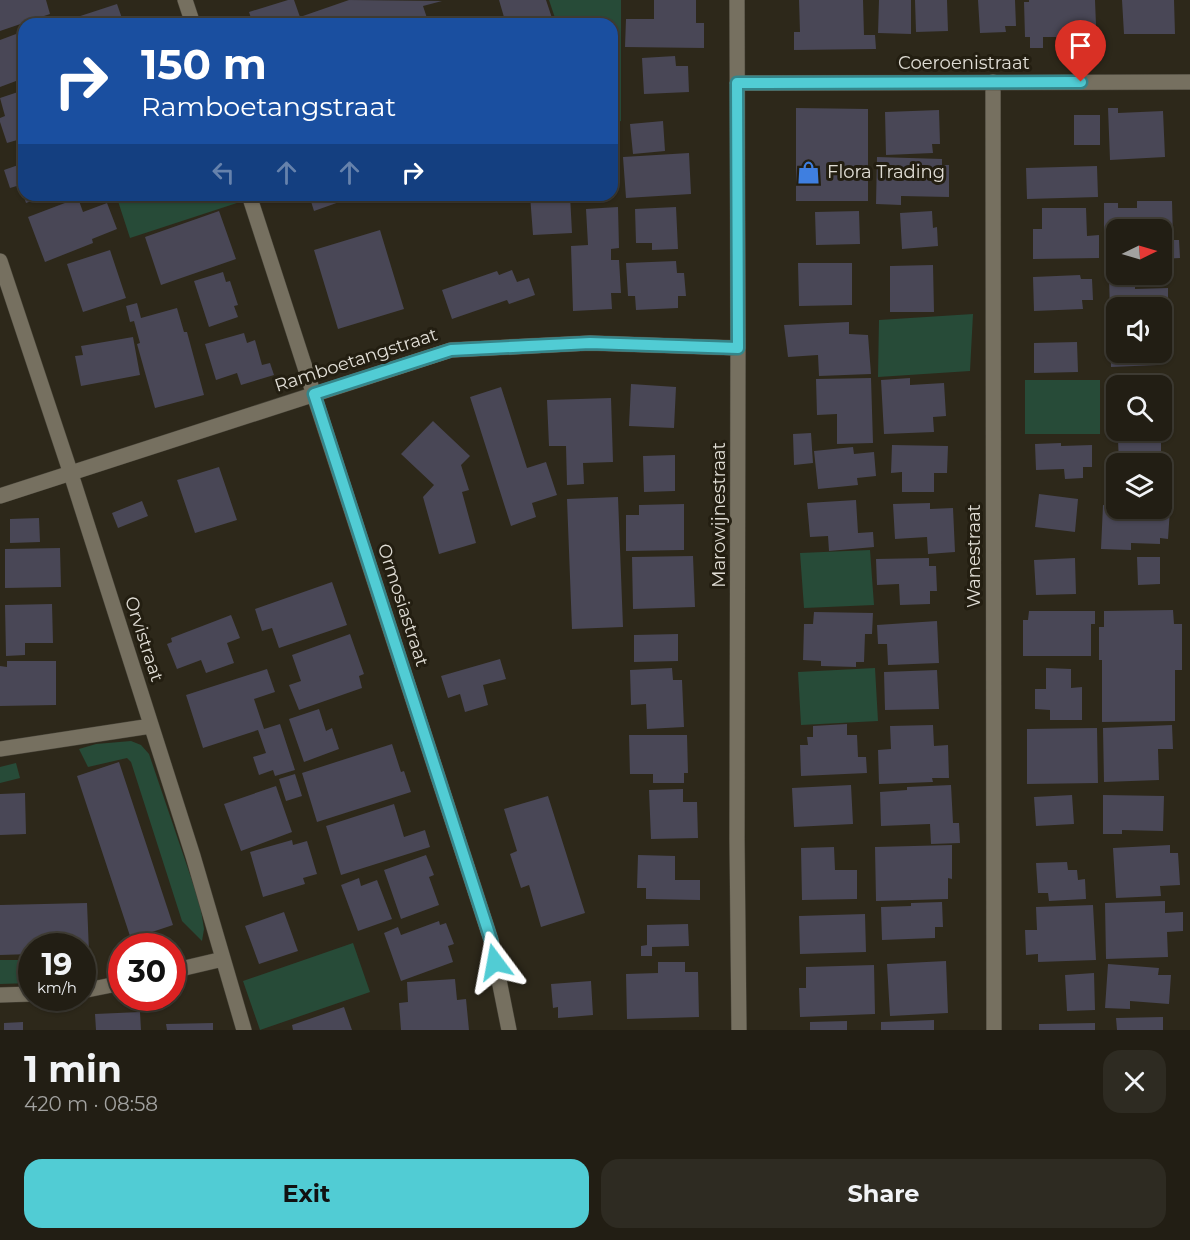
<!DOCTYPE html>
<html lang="en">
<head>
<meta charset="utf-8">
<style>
	:root { --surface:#221e14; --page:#2e2b22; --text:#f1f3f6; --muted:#a2a2a0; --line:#3f3c34; --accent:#51ccd4 }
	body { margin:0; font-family:Montserrat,sans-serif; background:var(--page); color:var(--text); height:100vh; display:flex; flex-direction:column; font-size:22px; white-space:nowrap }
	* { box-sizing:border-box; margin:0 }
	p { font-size:20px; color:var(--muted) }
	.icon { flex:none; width:33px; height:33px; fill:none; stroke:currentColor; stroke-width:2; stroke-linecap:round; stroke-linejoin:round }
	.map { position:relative; height:1030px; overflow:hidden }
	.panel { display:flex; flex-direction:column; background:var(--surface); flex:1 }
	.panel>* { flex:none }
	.guide { position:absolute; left:18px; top:18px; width:600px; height:183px; border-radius:18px; box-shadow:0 2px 4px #0004,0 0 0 2px var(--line); background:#1a4fa0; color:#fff; overflow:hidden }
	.needle { width:39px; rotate:85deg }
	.tools { position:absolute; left:1106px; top:219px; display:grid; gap:12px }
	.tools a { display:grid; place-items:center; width:66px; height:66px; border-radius:12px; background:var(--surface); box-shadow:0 2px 4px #0004,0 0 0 2px var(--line); font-size:30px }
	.speed { position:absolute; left:18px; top:933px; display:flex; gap:12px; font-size:30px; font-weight:700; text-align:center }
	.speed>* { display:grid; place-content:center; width:78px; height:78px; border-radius:50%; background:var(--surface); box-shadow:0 2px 4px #0004,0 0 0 2px var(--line); line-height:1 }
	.speed small { font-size:15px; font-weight:400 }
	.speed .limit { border:9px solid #d22; background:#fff; color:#111 }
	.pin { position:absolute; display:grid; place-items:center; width:51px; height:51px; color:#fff; margin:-62px -26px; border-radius:50% 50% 50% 0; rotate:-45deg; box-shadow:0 0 6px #0007 }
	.pin .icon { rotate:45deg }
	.me { position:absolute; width:66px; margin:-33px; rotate:347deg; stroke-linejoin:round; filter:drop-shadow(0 0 4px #0008) }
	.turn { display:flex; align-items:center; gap:21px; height:126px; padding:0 24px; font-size:27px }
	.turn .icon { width:78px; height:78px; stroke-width:2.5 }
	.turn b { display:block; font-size:42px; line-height:51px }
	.lanes { display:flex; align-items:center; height:57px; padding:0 24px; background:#0003; justify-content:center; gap:30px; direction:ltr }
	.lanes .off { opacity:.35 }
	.round { display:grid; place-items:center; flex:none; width:63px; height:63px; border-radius:18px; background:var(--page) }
	.summary { display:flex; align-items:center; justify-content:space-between; height:102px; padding:0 24px }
	h1 { font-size:36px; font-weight:700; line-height:45px }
	.button { display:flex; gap:12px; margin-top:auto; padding:12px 24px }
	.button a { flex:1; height:69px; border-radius:18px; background:var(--accent); color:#111; font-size:24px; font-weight:700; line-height:69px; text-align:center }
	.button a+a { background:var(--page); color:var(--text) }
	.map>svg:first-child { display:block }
	.green { fill:#274b38 }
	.building { fill:#494756 }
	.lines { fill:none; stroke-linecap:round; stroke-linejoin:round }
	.street-casing { stroke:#464237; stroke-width:16 }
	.street { stroke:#767060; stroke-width:15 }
	.route-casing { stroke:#35858a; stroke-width:15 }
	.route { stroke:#51ccd4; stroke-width:10 }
	.labels { text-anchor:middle; stroke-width:6; stroke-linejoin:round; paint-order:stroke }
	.street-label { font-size:18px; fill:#e0ddd5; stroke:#231e11 }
	.poi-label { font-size:18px; fill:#e0ddd5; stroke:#231e11; text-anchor:start }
</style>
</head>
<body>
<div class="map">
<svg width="1190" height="1030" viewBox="0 0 1190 1030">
	<rect width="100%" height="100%" fill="#2d281a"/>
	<!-- green -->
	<path class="green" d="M549,0h72v121l-9,3v-100h-55z
		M116,195h122l2,7 -110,36z
		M973,314l-3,57 -92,6 1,-57z
		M1025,380h75v54h-75z
		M870,550l4,55 -70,3 -4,-55z
		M875,668l3,53 -77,4 -3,-53z
		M131,741l10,4 8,9 51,150 4,25 -2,12 -20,-20 -51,-159 -4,-4 -39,9 -9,-18 17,-5z
		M16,763l4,15 -20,5v-16z
		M353,943l17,49 -110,38 -17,-49z
		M0,960h31v23l-31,1z"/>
	<!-- building -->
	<path class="building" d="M0,0h46l4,14 -50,17z
		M288,0h6l6,17 49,-17 93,1 -19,5 6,18h-49l-1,-4 -10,4h-116l-4,-12z
		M499,0h47l8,24h-48z
		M654,0h42v23h8v25l-79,-1 1,-28h28z
		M799,0h64l1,35h11l1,14 -82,1v-18h6z
		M879,0h32v34l-33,-1z
		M915,0h32l1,31 -32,1z
		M978,0h37l1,26h-11l1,6 -26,1z
		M1029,0h66l2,51 -33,2v-7h-7l-1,-9h-13v11h-13v-11h-5l-1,-35h5z
		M1122,0h52l1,34h-51z
		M117,4l7,20h-61l-1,-2z
		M24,31v47l-24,9v-47z
		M675,56l1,10h12l1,26 -45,2 -2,-36z
		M24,90v48l-17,5 -7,-21v-4l5,-2 -5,-18z
		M796,108l72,1v92h-72z
		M1108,108h10v5l45,-2 2,46 -55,3z
		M939,110l1,34h-8l1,9 -47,2 -1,-43z
		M1074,115h26v30h-26z
		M663,121l2,30 -32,3 -3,-30z
		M689,153l2,41 -65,4 -3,-41z
		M877,157l65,2v6h7v32l-48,-1v9l-25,-1z
		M24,163v32h24l-22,8 -6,-18 -10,3 -6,-18z
		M1097,166l1,31 -71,2 -1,-31z
		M309,195h50l-45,16z
		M530,195h40l2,38 -39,2z
		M78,198l5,14 24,-9 10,26 -25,10 1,4 -48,19 -17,-45z
		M1137,201h35l1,39h6l1,18 -19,1v-29h-45v29h-12v-56h14v5h19z
		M618,207l1,41 -8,1v11h8l2,33h-10l1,16 -39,2 -2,-65 17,-1 -2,-36z
		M676,207l2,42 -26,1v-7h-16l-1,-34z
		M1042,208h44l1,28 12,-1v23l-66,1v-30h9z
		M219,211l17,48 -75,26 -16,-48z
		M859,211l1,33 -44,1 -1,-33z
		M932,211l1,17 4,-1 1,19 -36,3 -2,-36z
		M380,230l24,79 -66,20 -24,-79z
		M110,250l16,48 -43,14 -16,-48z
		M676,261l1,12h7l2,23h-8v12l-42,2 -1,-14h-7l-2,-33z
		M798,263h54v42l-53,1z
		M933,265l1,47h-44v-46z
		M512,270l5,12 12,-4 6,17 -26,9 -2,-4 -55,19 -10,-29 55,-19 2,4z
		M223,272l3,10 4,-1 8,24 -4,1 4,11 -29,10 -15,-46z
		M1080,275l1,4h11l1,21h-11l1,9 -49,2 -1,-34z
		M1135,275v14l33,-1v25h-7v-5h-45v6h-6l-1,-38z
		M137,303l4,15 36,-10 7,24h3l17,63 -49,13 -18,-64 3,-1 -6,-22 -4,1 -4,-16z
		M849,322v12l19,1 3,39 -52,2 -1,-21 -30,2 -4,-32z
		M1110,331h6v21h42v13l-47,2z
		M244,333l3,10 8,-3 7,25 8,-2 4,12 -33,10 -4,-12 -21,7 -11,-36z
		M133,337l7,38 -59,11 -6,-30 8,-1 -2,-9z
		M1077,342l1,30 -44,1v-30z
		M871,378l2,65 -36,1v-30l-20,1 -1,-36z
		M910,378v7l34,-2 2,33 -13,1 1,15 -50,2 -3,-54z
		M631,384l45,3 -2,41 -45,-2z
		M1113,385h3v45h44v4h-46z
		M501,387l26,81 19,-6 11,33 -25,8 4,14 -25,9 -41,-129z
		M611,398l2,64 -30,1 1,21 -17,1 -1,-39h-17l-2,-46z
		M433,421l37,35 -9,9 8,25 -7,2 14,51 -37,11 -16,-57 11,-12 -33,-31z
		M811,433l2,30 -19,2 -1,-31z
		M1161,439v24l-42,1 -1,-24z
		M1061,443v3l31,-1v22h-9v11l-18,1 -1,-10 -28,1 -1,-26z
		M892,445l56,1 -1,27h-13v19h-32v-20l-11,1z
		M853,447l1,7 20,-2 2,24 -19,2 1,7 -40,4 -4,-38z
		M675,455v36l-31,1 -1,-36z
		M219,467l18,53 -42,13 -18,-53z
		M1039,494l39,5 -3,33 -40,-5z
		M618,497l5,130 -51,2 -5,-130z
		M856,500l2,33 15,-1 1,15 -45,4 -1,-15 -18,1 -3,-34z
		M142,501l6,15 -30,12 -6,-15z
		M930,503v6l23,-1 2,44 -27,2 -1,-17 -32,2 -2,-35z
		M684,504v46l-58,1v-36h13v-10z
		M1103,505l13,1v2l54,1 -2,30 -8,-1v6l-29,-1v7l-30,-1z
		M39,518l1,24 -30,1v-24z
		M60,548l1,39 -56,1v-39z
		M693,556l2,51 -62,2 -1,-52z
		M1137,557h23v27l-22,1z
		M929,558v8h7l1,25h-7v13l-30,1 -1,-21 -22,1 -1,-26z
		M1075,558l1,36 -40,1 -2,-35z
		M332,582l15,43 -68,23 -7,-20 -10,3 -7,-22z
		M52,604l1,39h-28v12l-19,1 -1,-51z
		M1173,610l1,14h8v46h-7v51l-73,1v-62h-3v-33h5v-16z
		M1029,611h66v13h-4v32h-68v-36h5z
		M814,612l59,1 -1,21h-7l-1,28h-8v5l-35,-1v-5l-18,-1 1,-36h9z
		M231,615l9,23 -13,5 7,20 -28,10 -5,-13 -24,9 -10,-25 5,-2 -1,-4z
		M937,621l2,42 -51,2 -1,-21h-9l-1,-19z
		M350,634l14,40 -5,2 3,12 -63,22 -10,-25 12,-4 -9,-26z
		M678,634v27l-44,1v-27z
		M500,659l6,20 -23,6 5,20 -23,7 -5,-18 -12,4 -7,-22z
		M7,661h49v44l-56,1v-40l7,1z
		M672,668l1,12h9l2,47 -37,2 -1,-25 -15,1 -1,-35z
		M1046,668l25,1v19l11,-1v33h-32v-10l-15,-1v-20h11z
		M267,669l8,23 -21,7 10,30 16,-5 15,46 -20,6 -2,-6 -14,5 -6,-18 13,-4 -8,-23 -55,18 -17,-53z
		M937,670l2,39 -54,1 -1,-38z
		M319,709l7,22 6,-3 7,21 -35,13 -15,-43z
		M847,724v11h10l1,22h8l1,16 -66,3 -1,-31h8l-1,-8h6v-11z
		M933,725l1,21 14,-1 1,33h-17l1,4 -54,2 -1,-34 13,-1 -1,-23z
		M1172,725l1,24h-15l1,31 -55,2 -1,-54z
		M1097,728l1,55 -71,1v-55z
		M629,735h58l1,38h-4v10h-31v-9h-23z
		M392,744l9,28 3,-1 7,21 -94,30 -15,-49z
		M119,762l54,163 -42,14 -54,-163z
		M295,774l7,22 -16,5 -7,-22z
		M851,785l2,39 -59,3 -2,-39z
		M951,785l2,38h6l1,20 -29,1 -1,-20 -49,2 -1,-34 27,-2v-3z
		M276,786l16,46 -51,19 -17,-47z
		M683,789v13h14l1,36 -47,1 -2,-49z
		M25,793l1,41 -26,1v-41z
		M1072,795l2,29 -38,2 -2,-29z
		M1103,795l61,1 -1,35 -41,-1v4h-19z
		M548,796l37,117 -44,14 -12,-42 -8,3 -11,-34 7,-3 -13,-42z
		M394,804l10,33 21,-7 5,17 -89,28 -15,-49z
		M292,840l1,5 14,-4 10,33 -14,4 2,6 -42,13 -13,-45z
		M952,845v34l-4,-1v21l-72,2 -1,-54z
		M1170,845v8h8l2,32 -20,1 1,10 -45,2 -3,-50z
		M834,847l1,23h22v29l-55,1 -1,-52z
		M426,855l8,20 -5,2 10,28 -38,14 -17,-49z
		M638,855l37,1v24h25v20l-54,-1v-11h-9z
		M1067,862l1,8h9l1,10 7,-1 1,20 -37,2 -1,-8h-10l-2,-30z
		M359,878l2,8 16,-6 15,39 -34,12 -17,-46z
		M1165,901v12l18,-1v19l-16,1 1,25 -62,2 -1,-56z
		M942,902l1,25h-8v11l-53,2 -1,-33 30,-1v-3z
		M87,903l2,49 -7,1v-7h-50v8l-32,1v-50z
		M1093,905l3,55 -58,2v-8l-12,1 -1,-25h12l-1,-23z
		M284,912l14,39 -39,13 -14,-38z
		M865,914l1,38 -66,2 -1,-38z
		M439,921l1,4 6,-2 8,21 -6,2 5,16 -52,19 -17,-48 14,-6 3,8z
		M688,924l1,22 -37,1v9h-11v-10l6,-1v-20z
		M946,961l2,52 -58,3 -3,-52z
		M658,962h27v10h13l1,45 -72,2 -1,-45 32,-1z
		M1108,964l51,4 -1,7h13l-2,29 -39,-3v8l-25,-1z
		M874,965l1,49 -75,3 -1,-29h7v-21z
		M1094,973l1,37 -28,1 -2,-36z
		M455,979l2,21 9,-1 3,31h-68l-2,-27 9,-1 -1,-20z
		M591,981l2,34 -35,3v-11l-5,1 -2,-24z
		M344,1007l8,23h-59l-1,-5z
		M140,1012l1,18h-45l-1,-16z
		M1163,1017v13h-46l-1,-12z
		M934,1020v10h-53v-8z
		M847,1021v9h-37v-8z
		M23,1022v8h-19v-7z
		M213,1023v7h-46l-1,-6z
		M1095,1023v7h-56v-6z"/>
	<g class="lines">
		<defs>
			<path id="street" d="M185,0l8,24
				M737,0l1,348 -1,491 2,191
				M993,82l1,948
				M737,83l453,-1
				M249,195l242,745 18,90
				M0,261l71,213 122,382 51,174
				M0,496l451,-146 139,-7 148,5
				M0,749l151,-23
				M172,971l51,-12
				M82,991l40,-8
				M0,995l32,-1"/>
		</defs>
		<!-- street casing -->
		<use href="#street" class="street-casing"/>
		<!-- street -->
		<use href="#street" class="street"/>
	</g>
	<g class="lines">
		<defs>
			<path id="route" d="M495,962l-4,-22 -177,-546 137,-44 139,-7 148,5 -1,-265 344,-1"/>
		</defs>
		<!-- route casing -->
		<use href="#route" class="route-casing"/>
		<!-- route -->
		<use href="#route" class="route"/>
	</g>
	<!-- icons -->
	<defs>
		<symbol id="shop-bare" viewBox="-9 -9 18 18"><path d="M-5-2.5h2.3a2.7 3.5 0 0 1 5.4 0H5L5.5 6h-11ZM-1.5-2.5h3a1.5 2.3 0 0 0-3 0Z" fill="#3f7fe0" stroke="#231e11" stroke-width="2.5" paint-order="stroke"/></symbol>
	</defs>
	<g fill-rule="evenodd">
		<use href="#shop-bare" x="792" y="156" width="33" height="33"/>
	</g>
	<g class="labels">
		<!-- street labels -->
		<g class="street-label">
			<text x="964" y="69">Coeroenistraat</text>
			<text transform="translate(356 360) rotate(-18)" y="6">Ramboetangstraat</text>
			<text transform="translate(719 515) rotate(-90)" y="6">Marowijnestraat</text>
			<text transform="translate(974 556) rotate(-90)" y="6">Wanestraat</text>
			<text transform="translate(403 605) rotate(72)" y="6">Ormosiastraat</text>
			<text transform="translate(144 639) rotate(72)" y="6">Orvistraat</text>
		</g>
		<!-- poi labels -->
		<g class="poi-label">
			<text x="827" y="178">Flora Trading</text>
		</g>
	</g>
</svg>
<div class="tools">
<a><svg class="needle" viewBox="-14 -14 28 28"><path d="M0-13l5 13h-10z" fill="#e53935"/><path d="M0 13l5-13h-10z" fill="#a2a2a0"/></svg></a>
<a><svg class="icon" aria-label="sound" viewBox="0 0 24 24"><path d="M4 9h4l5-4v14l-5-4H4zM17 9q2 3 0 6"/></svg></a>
<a><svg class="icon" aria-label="search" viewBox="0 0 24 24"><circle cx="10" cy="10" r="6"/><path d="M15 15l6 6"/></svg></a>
<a><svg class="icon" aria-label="layers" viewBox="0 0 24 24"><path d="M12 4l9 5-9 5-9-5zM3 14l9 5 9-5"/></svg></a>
</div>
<div class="speed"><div>19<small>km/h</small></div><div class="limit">30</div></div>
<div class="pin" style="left:1081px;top:82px;background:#d93025"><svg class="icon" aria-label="arrive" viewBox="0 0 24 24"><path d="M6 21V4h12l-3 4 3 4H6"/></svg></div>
<svg class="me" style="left:495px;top:962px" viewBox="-20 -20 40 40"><path d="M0-17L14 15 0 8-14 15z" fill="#51ccd4" stroke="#fff" stroke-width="4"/></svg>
<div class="guide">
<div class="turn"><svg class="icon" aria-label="right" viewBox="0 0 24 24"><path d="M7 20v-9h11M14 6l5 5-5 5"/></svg><div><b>150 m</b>Ramboetangstraat</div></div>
<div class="lanes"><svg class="icon off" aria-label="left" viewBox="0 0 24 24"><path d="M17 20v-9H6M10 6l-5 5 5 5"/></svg><svg class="icon off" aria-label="ahead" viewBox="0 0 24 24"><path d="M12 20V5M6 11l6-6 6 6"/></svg><svg class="icon off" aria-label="ahead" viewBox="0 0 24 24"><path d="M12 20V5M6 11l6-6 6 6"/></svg><svg class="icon" aria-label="right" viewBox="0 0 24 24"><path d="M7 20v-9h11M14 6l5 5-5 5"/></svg></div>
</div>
</div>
<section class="panel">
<div class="summary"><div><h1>1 min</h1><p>420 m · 08:58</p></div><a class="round"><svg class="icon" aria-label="close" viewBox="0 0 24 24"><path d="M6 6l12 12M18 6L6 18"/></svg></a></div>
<div class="button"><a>Exit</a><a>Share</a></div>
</section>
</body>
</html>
